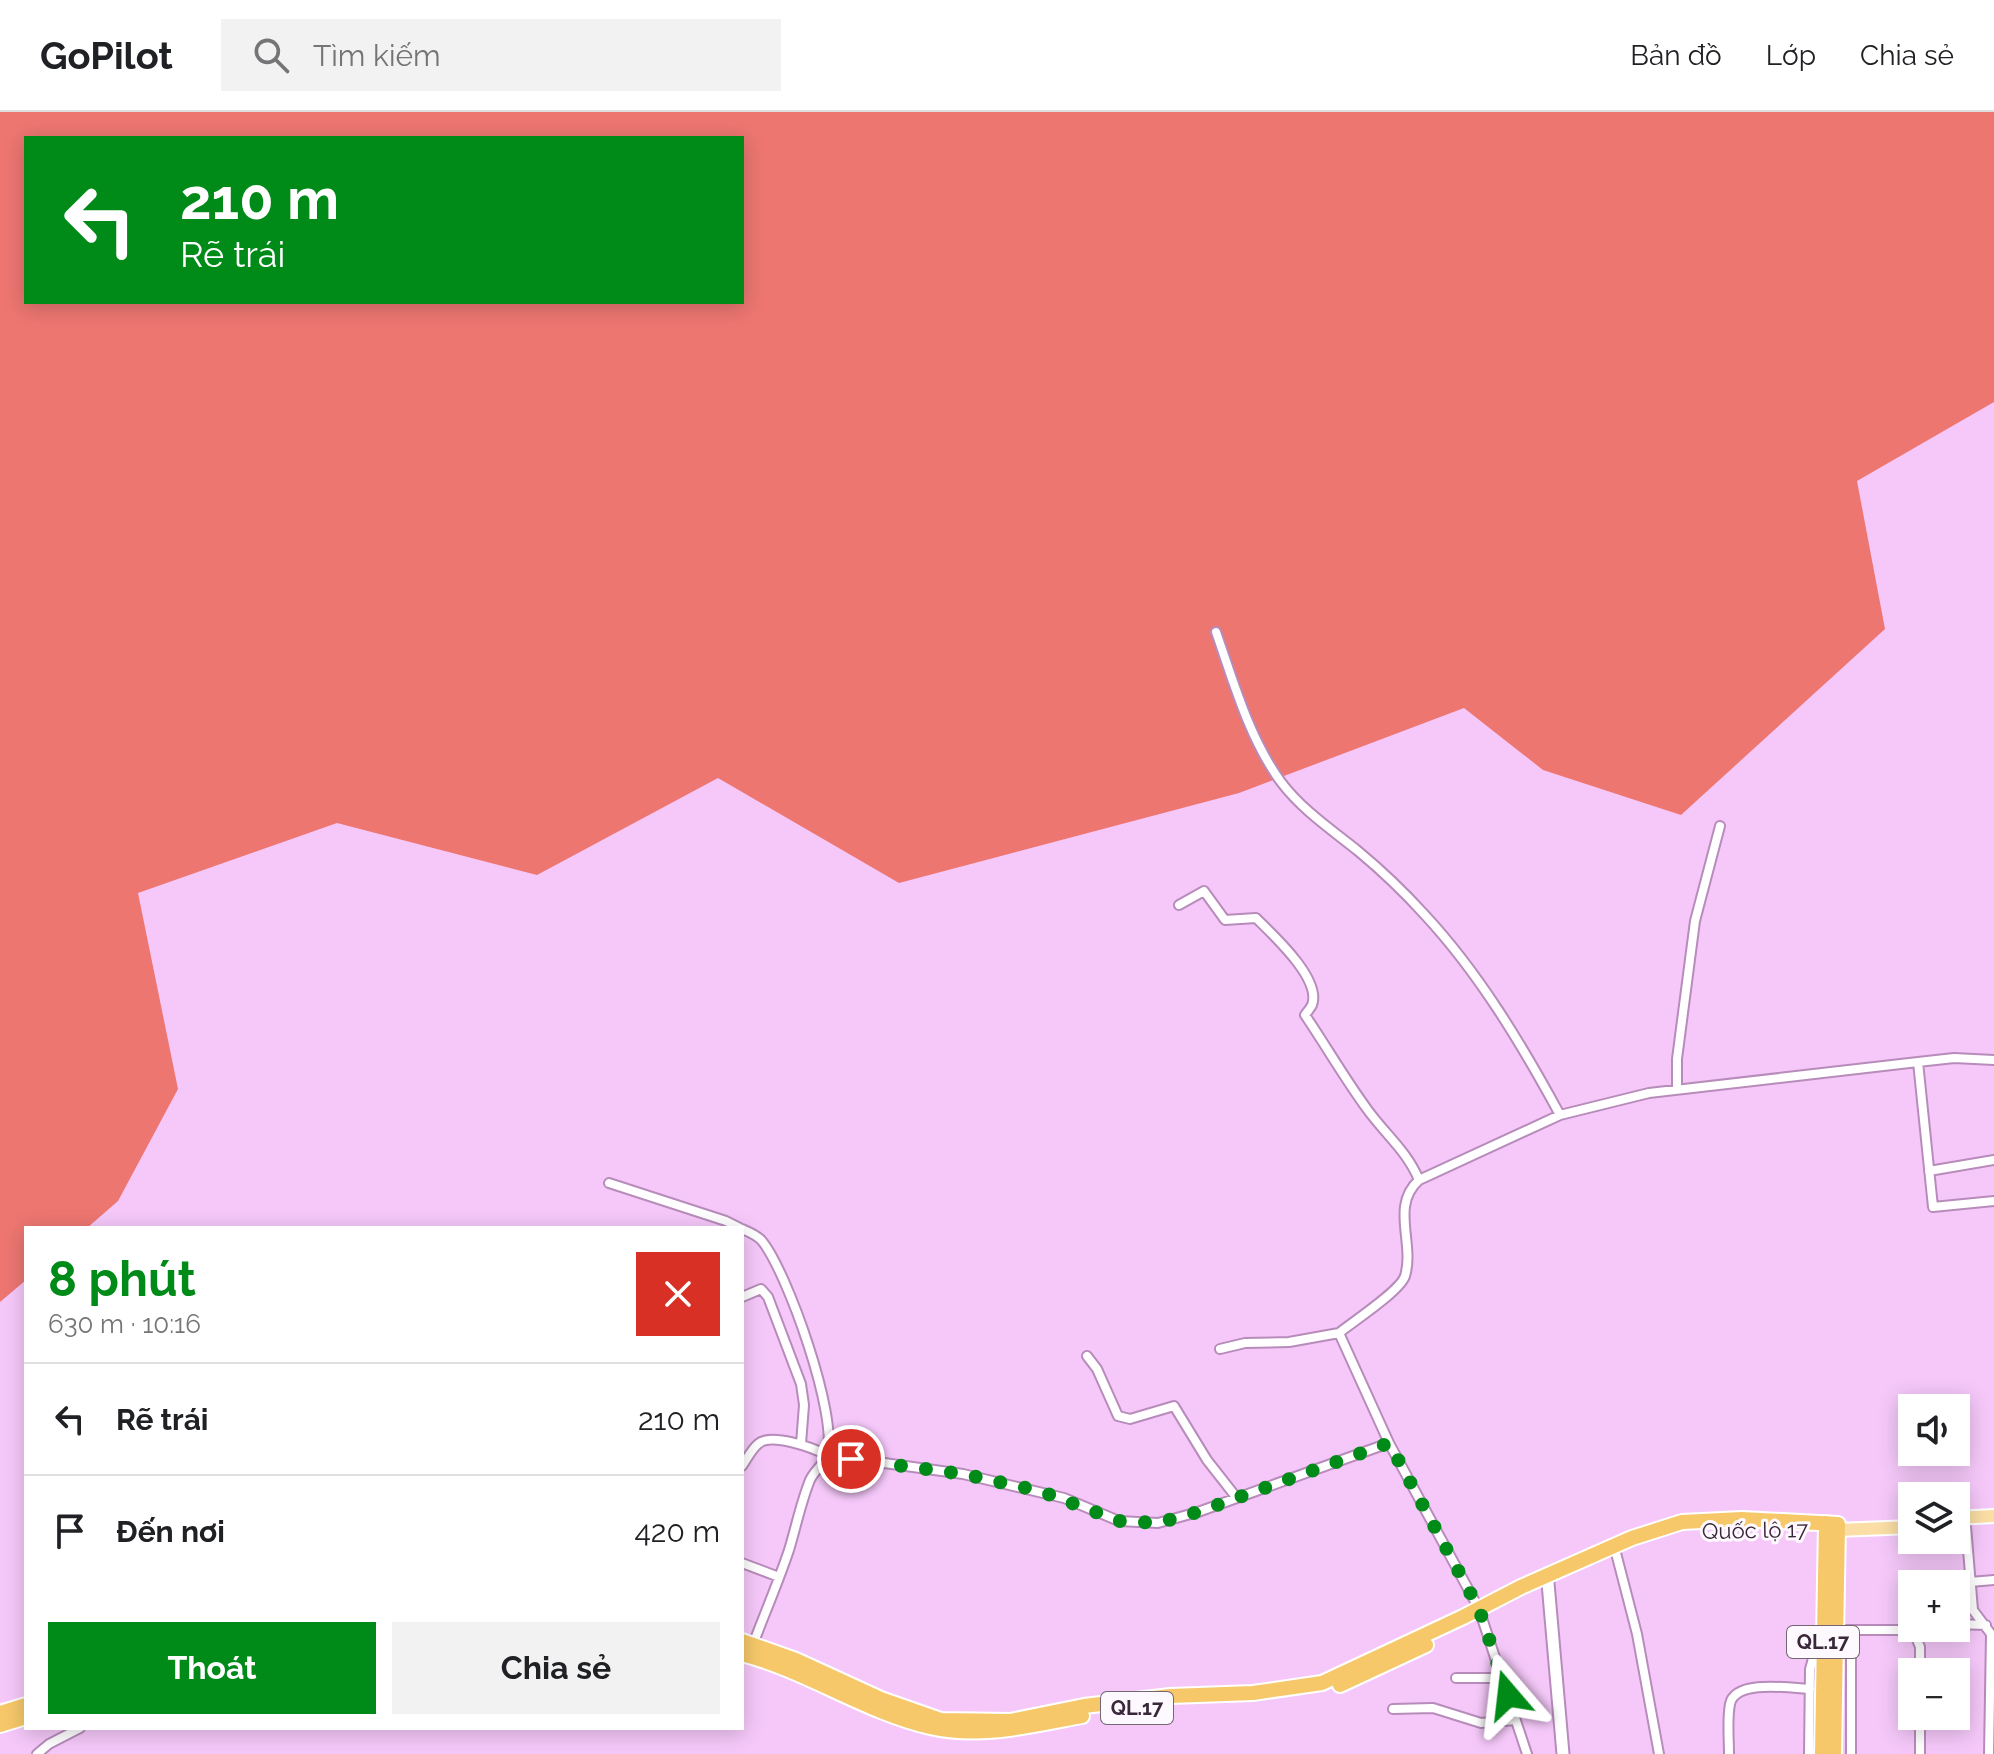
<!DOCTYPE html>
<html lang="vi">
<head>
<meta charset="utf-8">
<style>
	:root { --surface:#fff; --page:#f2f2f2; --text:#202124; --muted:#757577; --line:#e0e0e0; --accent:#008a17 }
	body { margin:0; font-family:Raleway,sans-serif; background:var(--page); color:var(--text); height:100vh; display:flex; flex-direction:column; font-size:30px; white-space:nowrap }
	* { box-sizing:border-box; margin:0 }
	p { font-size:26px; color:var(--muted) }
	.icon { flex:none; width:44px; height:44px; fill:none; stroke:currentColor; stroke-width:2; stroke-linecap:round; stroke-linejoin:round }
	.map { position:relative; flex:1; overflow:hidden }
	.panel { position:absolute; left:24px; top:1114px; width:720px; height:504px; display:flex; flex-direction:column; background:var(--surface); border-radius:0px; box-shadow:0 4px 20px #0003 }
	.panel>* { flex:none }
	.hud { position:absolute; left:24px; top:24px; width:720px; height:168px; border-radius:0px; box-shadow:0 4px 20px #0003; background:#008a17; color:#fff; overflow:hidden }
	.fabs { position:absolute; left:1898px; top:1282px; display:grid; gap:16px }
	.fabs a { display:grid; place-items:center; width:72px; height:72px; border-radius:0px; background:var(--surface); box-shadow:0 4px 20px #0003; font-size:40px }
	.pin { position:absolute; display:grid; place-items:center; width:68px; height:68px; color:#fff; margin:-34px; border:4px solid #fff; border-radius:50%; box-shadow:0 2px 8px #0007 }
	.me { position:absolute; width:88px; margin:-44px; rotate:343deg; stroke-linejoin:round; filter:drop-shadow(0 0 6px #0008) }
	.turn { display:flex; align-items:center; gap:28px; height:168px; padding:0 24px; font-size:36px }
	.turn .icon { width:104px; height:104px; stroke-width:2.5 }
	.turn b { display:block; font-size:56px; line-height:68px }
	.round { display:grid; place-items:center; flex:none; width:84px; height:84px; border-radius:0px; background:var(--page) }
	.headline { display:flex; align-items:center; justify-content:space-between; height:136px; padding:0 24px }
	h1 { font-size:48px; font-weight:700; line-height:60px; color:var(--accent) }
	.action { display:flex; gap:16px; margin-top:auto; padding:16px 24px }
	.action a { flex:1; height:92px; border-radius:0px; background:var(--accent); color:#fff; font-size:32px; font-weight:700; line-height:92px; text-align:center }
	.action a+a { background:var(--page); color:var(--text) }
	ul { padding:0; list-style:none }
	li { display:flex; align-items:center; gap:24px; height:112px; padding:0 24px; border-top:2px solid var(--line) }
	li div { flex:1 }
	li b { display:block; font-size:30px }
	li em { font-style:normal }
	header { display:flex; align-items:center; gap:48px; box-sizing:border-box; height:112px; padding:0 40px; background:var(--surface); border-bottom:2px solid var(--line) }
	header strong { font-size:38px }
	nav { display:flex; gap:44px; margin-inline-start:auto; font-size:28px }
	.search { width:560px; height:72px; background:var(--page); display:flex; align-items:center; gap:20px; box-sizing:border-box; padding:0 28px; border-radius:0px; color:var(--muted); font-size:30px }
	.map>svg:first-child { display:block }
	.forest { fill:#ed7671; fill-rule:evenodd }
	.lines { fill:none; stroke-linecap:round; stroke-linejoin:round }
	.street-casing { stroke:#b78cba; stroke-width:12 }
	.secondary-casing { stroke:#b78cba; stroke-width:15 }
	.primary-casing { stroke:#fff; stroke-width:16 }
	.highway-casing { stroke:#fff; stroke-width:18 }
	.street { stroke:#fff; stroke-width:8 }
	.secondary { stroke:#fff; stroke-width:11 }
	.primary { stroke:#fadea5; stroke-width:12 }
	.highway { stroke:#f6c869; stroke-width:14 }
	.route { stroke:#008a17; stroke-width:14; stroke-dasharray:0 25.2 }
	.labels { text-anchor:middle; stroke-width:6; stroke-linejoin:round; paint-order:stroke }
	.shield { fill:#fef9fe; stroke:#746675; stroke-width:2 }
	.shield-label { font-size:20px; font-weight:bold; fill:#39273a }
	.street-label { font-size:22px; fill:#39273a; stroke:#fef9fe }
</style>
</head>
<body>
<header>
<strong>GoPilot</strong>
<div class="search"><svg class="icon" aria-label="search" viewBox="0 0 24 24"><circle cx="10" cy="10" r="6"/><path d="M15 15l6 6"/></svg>Tìm kiếm</div>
<nav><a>Bản đồ</a><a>Lớp</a><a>Chia sẻ</a></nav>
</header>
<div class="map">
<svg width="1994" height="1642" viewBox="0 0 1994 1642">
	<rect width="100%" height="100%" fill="#f5c8f9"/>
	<!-- forest -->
	<path class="forest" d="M0,0h1994v290l-137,79 28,148 -204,186 -138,-45 -79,-62 -225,85 -340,90 -181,-105 -181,97 -200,-52 -199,70 40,196 -60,112 -31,27h-61v52l-26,22zM26,26h716v164h-716z"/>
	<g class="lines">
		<defs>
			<path id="street" d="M1216,520c18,51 33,106 65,150 21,28 51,48 77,69 23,19 46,41 66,63 55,59 98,131 136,201
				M1179,793l25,-14 21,29 31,-2c16,16 66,61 56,87 -2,4 -5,7 -7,10 21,31 40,64 62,94 18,25 40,42 52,71
				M1918,950l36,-4 40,2
				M1677,977v-30l18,-138 25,-95
				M1929,1059l65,-11
				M609,1071l117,38 14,7
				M742,1117c7,3 15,6 20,12 25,30 77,177 65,214 -3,9 -13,16 -17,25 -9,22 -14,47 -21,70 -11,33 -25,65 -37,97
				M742,1185l19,-8 7,8 33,87 3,21 -3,39
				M1220,1237l25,-6 44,-1 50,-9
				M1087,1244l10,13 21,47 12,3 44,-13 33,54 29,37
				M742,1354c5,-7 9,-16 16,-22 13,-12 55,4 69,11l136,19 101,24 55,23 39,2 40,-11 191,-69
				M1966,1414l7,84 18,24 -2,120
				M1616,1441l21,81 22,120
				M742,1451l37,14
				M1970,1470l24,-2
				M1956,1512l30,1
				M1836,1518h77l7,17v25
				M1456,1566h47
				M1393,1597l40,-1 48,15 34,-3
				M37,1642l12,-10 31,-16
				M1527,1642l-48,-145 -90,-166 -50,-110c15,-12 61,-42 66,-57 10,-33 -15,-70 14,-96l141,-65 89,-22 269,-31 15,145 61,-6
				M1729,1642c0,-16 -2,-35 1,-50 5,-25 61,-16 80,-15
				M1809,1642l1,-85 9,-32
				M1851,1642v-96
				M1920,1642v-38"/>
			<path id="secondary" d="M1548,1471l15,171"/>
			<path id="primary" d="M1956,1406l38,-2
				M1837,1418l75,-3"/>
			<path id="highway" d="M742,1529l54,19 85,39 60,21 69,1 74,-15 86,-10 83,-3 69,-10 141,-66 58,-30 111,-49 50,-16 60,-3 96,5 -4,230
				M742,1542c65,17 123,58 188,73 51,12 102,-2 152,-11
				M1340,1573l86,-40
				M0,1601l26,-8
				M0,1613l26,-8
				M1822,1642l4,-231"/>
		</defs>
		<!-- street casing -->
		<use href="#street" class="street-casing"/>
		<!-- secondary casing -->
		<use href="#secondary" class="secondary-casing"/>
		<!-- primary casing -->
		<use href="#primary" class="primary-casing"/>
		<!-- highway casing -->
		<use href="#highway" class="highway-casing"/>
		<!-- street -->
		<use href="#street" class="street"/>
		<!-- secondary -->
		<use href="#secondary" class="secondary"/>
		<!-- primary -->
		<use href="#primary" class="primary"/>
		<!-- highway -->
		<use href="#highway" class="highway"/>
	</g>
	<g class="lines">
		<!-- route -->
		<path class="route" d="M851,1347l112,15 77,17 79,30 39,2 40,-11 191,-69 90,166 29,86"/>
	</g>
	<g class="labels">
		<!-- shield labels -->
		<g class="shield">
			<rect x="1787" y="1514" width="72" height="32" rx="6"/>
			<rect x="1101" y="1580" width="72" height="32" rx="6"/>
		</g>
		<g class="shield-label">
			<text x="1823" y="1537">QL.17</text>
			<text x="1137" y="1603">QL.17</text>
		</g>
		<!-- street labels -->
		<g class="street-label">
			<text transform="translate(1755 1418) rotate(-1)" y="8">Quốc lộ 17</text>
		</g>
	</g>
</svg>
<div class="fabs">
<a><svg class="icon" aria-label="sound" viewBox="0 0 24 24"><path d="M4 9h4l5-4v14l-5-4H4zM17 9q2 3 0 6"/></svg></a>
<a><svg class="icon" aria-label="layers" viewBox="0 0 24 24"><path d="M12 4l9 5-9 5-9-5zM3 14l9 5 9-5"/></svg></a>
<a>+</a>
<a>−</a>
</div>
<div class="pin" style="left:851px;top:1347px;background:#d93025"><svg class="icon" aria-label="arrive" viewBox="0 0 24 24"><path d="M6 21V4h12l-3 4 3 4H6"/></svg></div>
<svg class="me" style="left:1508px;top:1583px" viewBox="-20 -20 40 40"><path d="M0-17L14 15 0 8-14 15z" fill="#008a17" stroke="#fff" stroke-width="4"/></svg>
<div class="hud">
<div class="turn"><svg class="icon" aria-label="left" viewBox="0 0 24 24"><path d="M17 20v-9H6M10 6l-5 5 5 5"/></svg><div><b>210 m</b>Rẽ trái</div></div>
</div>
<section class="panel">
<div class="headline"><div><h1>8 phút</h1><p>630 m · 10:16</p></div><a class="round" style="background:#d93025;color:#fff"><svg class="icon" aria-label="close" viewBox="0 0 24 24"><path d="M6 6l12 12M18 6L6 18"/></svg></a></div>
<ul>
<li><svg class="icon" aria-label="left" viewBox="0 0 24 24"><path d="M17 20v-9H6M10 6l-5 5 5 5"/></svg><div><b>Rẽ trái</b></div><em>210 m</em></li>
<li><svg class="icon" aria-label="arrive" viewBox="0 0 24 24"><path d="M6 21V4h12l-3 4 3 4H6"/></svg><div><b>Đến nơi</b></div><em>420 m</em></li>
</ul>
<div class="action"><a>Thoát</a><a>Chia sẻ</a></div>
</section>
</div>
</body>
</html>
